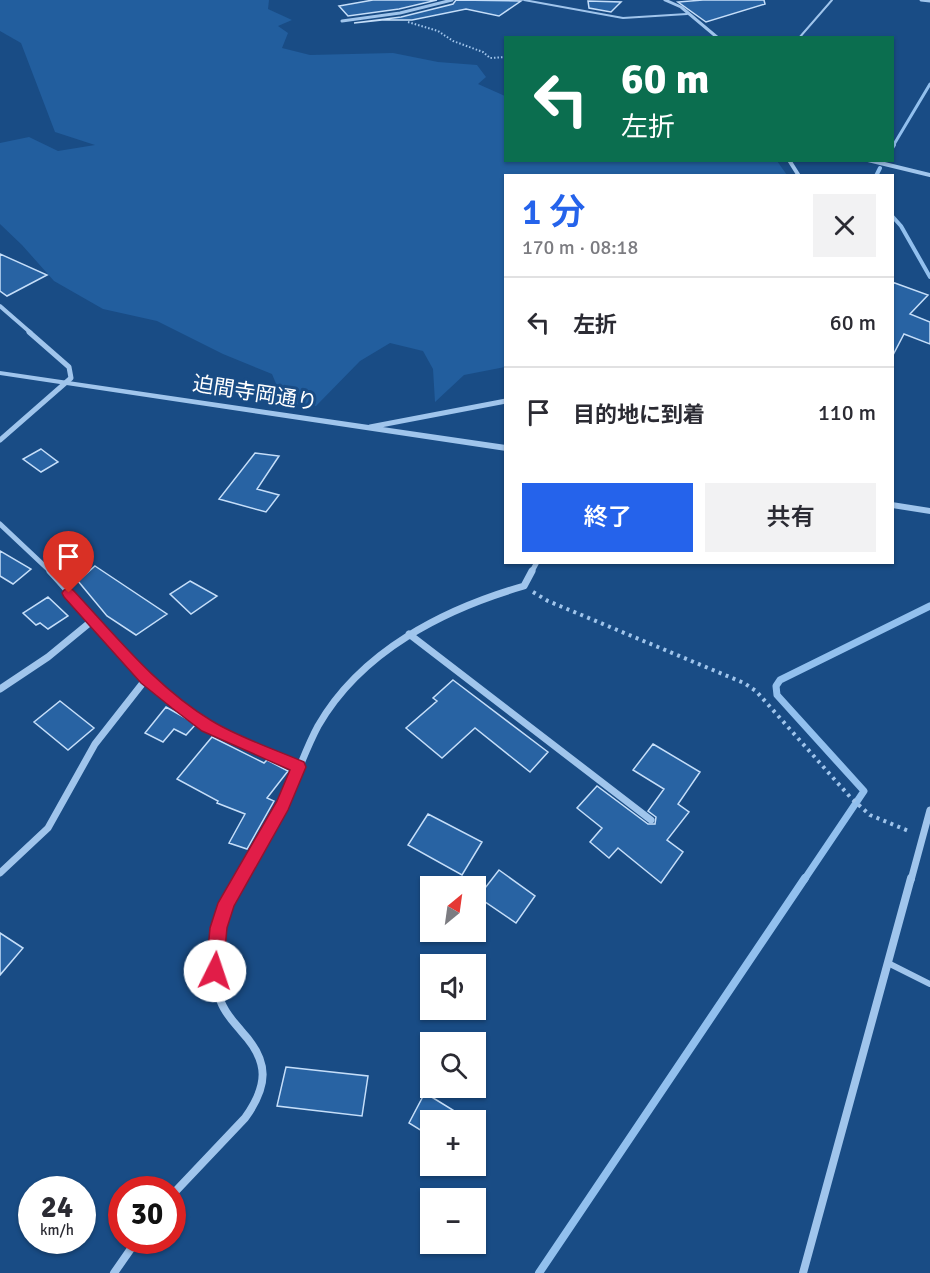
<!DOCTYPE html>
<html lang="ja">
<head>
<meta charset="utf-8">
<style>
	:root { --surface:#fff; --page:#f2f2f3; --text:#2b2b33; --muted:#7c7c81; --line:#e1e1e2; --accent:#2563eb }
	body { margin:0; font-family:Signika,"Noto Sans JP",sans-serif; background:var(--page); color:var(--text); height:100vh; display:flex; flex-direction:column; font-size:22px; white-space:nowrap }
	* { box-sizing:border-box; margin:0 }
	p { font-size:20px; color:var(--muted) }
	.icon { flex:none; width:33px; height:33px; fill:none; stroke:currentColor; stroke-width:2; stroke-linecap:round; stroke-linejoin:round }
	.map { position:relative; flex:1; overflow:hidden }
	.sheet { position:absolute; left:504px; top:174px; width:390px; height:390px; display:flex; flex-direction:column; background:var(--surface); border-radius:0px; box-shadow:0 2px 4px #0004 }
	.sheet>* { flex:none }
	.guide { position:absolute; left:504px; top:36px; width:390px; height:126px; border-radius:0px; box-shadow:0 2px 4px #0004; background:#0b6e4f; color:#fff; overflow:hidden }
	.needle { width:39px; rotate:29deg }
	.tools { position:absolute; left:420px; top:876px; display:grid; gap:12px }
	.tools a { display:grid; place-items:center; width:66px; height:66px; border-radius:0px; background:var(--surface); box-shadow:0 2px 4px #0004; font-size:30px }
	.speed { position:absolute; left:18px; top:1176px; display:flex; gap:12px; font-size:30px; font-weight:700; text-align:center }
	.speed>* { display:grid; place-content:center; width:78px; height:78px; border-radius:50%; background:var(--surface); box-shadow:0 2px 4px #0004; line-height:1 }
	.speed small { font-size:15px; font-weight:400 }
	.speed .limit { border:9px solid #d22; background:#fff; color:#111 }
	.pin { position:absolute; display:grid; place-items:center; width:51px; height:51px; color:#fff; margin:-62px -26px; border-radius:50% 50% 50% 0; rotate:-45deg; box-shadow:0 0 6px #0007 }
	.pin .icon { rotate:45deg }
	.me { position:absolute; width:66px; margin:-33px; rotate:4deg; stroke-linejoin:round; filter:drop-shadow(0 0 4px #0008) }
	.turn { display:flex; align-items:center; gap:21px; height:126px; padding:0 18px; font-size:27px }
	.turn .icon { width:78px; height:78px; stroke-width:2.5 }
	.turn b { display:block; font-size:42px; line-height:51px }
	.round { display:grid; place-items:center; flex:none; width:63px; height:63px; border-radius:0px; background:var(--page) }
	.head { display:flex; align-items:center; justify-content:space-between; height:102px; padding:0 18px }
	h1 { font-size:36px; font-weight:600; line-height:45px; color:var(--accent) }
	.button { display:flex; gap:12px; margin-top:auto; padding:12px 18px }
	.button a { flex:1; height:69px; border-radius:0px; background:var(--accent); color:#fff; font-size:24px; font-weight:600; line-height:69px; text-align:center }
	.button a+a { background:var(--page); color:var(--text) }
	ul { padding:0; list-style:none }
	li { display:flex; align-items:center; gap:18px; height:90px; padding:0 18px; border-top:2px solid var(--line) }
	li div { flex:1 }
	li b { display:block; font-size:22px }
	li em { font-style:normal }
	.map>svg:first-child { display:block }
	.green { fill:#225e9e }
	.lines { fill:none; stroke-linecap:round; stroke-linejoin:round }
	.stream-far3 { stroke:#92c0ee; stroke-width:3 }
	.stream-far2 { stroke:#92c0ee; stroke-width:4 }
	.stream-far1 { stroke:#92c0ee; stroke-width:7 }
	.stream { stroke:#92c0ee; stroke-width:8 }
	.building { fill:#2863a3; stroke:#c5def9; stroke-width:1.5 }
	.path-far1 { stroke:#a0c5ec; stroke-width:2; stroke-dasharray:1.5 2; stroke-linecap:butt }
	.path { stroke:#a0c5ec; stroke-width:4; stroke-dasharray:3 4.5; stroke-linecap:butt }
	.service-far1 { stroke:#a0c5ec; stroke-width:2 }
	.service { stroke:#a0c5ec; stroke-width:6 }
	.minor-far4 { stroke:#a0c5ec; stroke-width:3 }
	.minor-far3 { stroke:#a0c5ec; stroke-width:4 }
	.minor-far2 { stroke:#a0c5ec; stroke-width:5 }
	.minor-far1 { stroke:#a0c5ec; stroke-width:7 }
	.minor { stroke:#a0c5ec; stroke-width:8 }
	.tertiary { fill:#a0c5ec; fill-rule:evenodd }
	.route { fill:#e11d48; stroke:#92132f; stroke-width:1.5 }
	.labels { text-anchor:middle; stroke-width:6; stroke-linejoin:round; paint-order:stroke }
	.street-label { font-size:21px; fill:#fff; stroke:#194c85 }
</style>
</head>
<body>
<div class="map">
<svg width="930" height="1273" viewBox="0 0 930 1273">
	<rect width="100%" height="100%" fill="#194c85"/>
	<!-- green -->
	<path class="green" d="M0,0h269l-1,9 24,11 -14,6 10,7 -6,15 28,7 83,-2 45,9 39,3 9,12 -8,7 27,12 1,64 271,1 10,14 -281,1 -1,191 -41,8 -29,27 -2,-33 -10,-18 -33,-8 -30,18 -44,45 -25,-2 -16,-6 2,-12 -5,-12 -49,-20 -66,-33 -54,-12 -49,-28 -32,-36 -22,-21v-81l29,-6 29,14 37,-6 -40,-13 -34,-89 -21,-12z"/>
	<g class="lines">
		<!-- stream-far3 -->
		<path class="stream-far3" d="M893,146l37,-62"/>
		<!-- stream-far2 -->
		<path class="stream-far2" d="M892,148l2,-3
			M876,176l4,-8
			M892,216l9,10 29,51"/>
		<!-- stream-far1 -->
		<path class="stream-far1" d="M804,880l60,-89 -87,-96 -1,-9 4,-6 150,-74"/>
		<!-- stream -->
		<path class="stream" d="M539,1273l266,-395"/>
	</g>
	<!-- building -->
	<path class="building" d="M373,0h64l-38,9 -51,7 -9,-10z
		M456,0l65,1 -22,15 -33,-7 -54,11h-30l-28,3 47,-6 52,-13z
		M703,0h61l1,4 -59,18 -28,-20z
		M588,1l33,1 -10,10 -22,-4z
		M0,254l47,21 -40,21 -7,-5z
		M892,282l36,13 -18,19 20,8v22l-26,-10 -12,23z
		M41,449l17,13 -17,10 -18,-13z
		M255,453l24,3 -22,33 22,6 -13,17 -47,-13z
		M0,551l31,18 -18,15 -13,-8z
		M95,566l72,48 -31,21 -29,-19 -29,-35z
		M190,581l27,15 -26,18 -21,-20z
		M48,597l20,19 -20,13 -8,-6 -4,2 -13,-12z
		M453,680l95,72 -18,20 -55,-44 -33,30 -36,-30 31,-27 -4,-3z
		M60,701l34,27 -26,22 -34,-28z
		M166,707l30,17 -10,11 -12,-6 -11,13 -18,-9z
		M212,737l52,26 3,-3 21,11 -21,27 7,3 -27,48 -18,-6 16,-29 -28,-11 1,-2 -41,-22z
		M653,744l47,28 -22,32 11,8 -22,28 16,12 -22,31 -43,-35 -9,10 -19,-16 12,-14 -25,-20 20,-22 51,38h7l1,-7 -8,-6 16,-22 -31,-19z
		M428,814l54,28 -20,33 -54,-30z
		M499,870l36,26 -19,27 -38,-26z
		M0,933l23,15 -23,27z
		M286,1067l82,9 -6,40 -85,-10z
		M430,1083v13l39,24h-39v16l-21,-13z"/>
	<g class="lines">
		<!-- path-far1 -->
		<path class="path-far1" d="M408,22l30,9 15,10 30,11 7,6 16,-1"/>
		<!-- path -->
		<path class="path" d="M533,592l15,9 196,82 12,8 95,107 19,17 41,17"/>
		<!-- service-far1 -->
		<path class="service-far1" d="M524,0l99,18 64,-4
			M799,38l33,-38"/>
		<!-- service -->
		<path class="service" d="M888,963l42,21"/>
		<!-- minor-far4 -->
		<path class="minor-far4" d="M665,0l16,7 37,31
			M921,0l9,1
			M342,21l58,-8 52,-13"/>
		<!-- minor-far3 -->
		<path class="minor-far3" d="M789,160l10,16
			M868,160l62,15
			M0,306l31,27"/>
		<!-- minor-far2 -->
		<path class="minor-far2" d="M370,427l136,-26
			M0,440l71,-62 -2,-11 -40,-35
			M0,524l52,49
			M531,573l6,-11"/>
		<!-- minor-far1 -->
		<path class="minor-far1" d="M50,571c38,40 69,87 112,122 39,33 89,53 136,74
			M409,634l242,186
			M0,689l48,-32 45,-37
			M0,873l48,-45 47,-84 51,-65
			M238,880c14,-27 32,-52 46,-79 13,-24 21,-51 34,-75 43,-75 126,-117 206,-140l8,-15
			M911,880l19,-70"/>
		<!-- minor -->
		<path class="minor" d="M172,1195l73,-77c23,-32 25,-56 -3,-86 -8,-10 -16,-17 -21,-30 -15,-40 -1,-87 18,-124
			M114,1273l23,-33
			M803,1273l108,-395"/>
		<!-- tertiary -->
		<path class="tertiary" d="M0,371l506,74v6l-506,-76z
			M892,502l38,6v6l-38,-6z"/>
	</g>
	<!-- route -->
	<path class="route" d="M69,588l4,2c43,46 84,98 139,131 28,17 62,28 92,41l2,5 -18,43 -54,96 -7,22 -4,43 -2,6 -6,2 -7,-2 -2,-6 4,-43 8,-25 59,-102 13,-31 -88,-39 -30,-23 -31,-25 -77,-86 -2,-4 2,-3z"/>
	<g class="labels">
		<!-- street labels -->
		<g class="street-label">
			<text transform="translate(255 393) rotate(9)" y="7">迫間寺岡通り</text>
		</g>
	</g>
</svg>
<div class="tools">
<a><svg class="needle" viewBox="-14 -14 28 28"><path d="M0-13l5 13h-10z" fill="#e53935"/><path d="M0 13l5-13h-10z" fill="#7c7c81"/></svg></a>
<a><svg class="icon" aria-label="sound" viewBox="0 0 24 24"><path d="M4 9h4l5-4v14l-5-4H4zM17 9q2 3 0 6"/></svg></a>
<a><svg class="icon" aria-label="search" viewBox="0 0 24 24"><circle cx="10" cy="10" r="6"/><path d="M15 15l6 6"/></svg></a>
<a>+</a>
<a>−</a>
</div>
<div class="speed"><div>24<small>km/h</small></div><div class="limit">30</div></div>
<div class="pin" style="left:69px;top:593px;background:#d93025"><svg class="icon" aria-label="arrive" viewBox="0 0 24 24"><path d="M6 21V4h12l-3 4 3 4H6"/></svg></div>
<svg class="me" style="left:215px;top:971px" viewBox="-20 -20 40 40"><circle r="19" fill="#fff"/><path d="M0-13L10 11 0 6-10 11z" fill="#e11d48"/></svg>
<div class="guide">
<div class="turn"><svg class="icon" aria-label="left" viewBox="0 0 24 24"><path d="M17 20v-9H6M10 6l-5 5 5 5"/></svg><div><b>60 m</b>左折</div></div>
</div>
<section class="sheet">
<div class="head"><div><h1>1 分</h1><p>170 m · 08:18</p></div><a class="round"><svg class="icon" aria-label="close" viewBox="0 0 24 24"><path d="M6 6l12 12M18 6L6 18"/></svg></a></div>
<ul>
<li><svg class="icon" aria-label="left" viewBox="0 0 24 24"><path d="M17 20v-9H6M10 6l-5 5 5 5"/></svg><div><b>左折</b></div><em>60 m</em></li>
<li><svg class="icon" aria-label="arrive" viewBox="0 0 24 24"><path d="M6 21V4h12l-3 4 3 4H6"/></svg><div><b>目的地に到着</b></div><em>110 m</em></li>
</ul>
<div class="button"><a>終了</a><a>共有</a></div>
</section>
</div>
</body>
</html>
